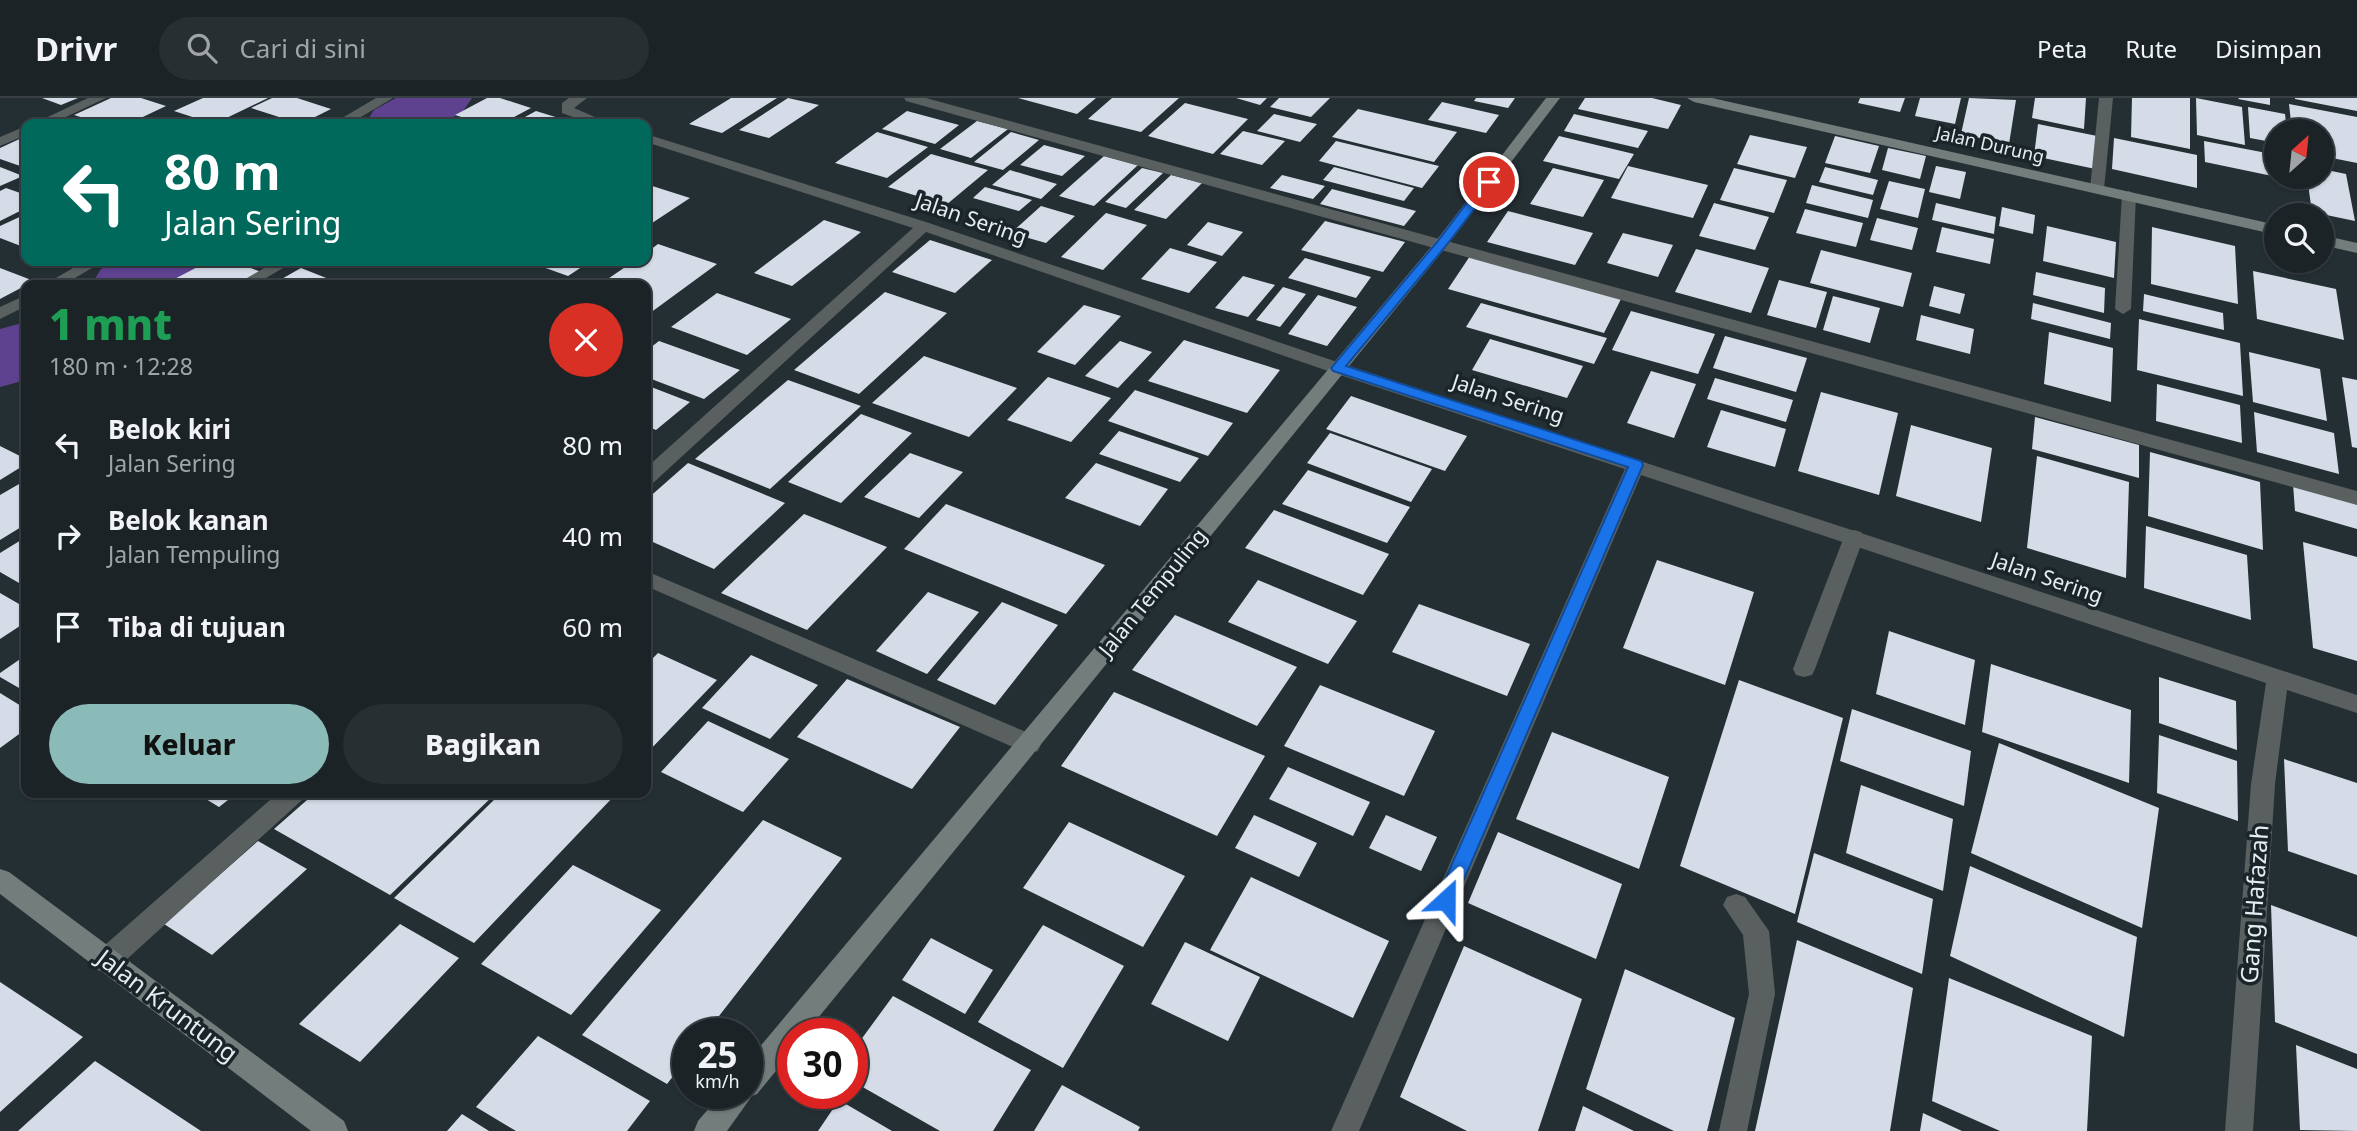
<!DOCTYPE html>
<html lang="id">
<head>
<meta charset="utf-8">
<style>
	:root { --surface:#1b2327; --page:#282f33; --text:#f1f3f6; --muted:#a0a4a7; --line:#394044; --accent:#8bbbb9 }
	body { margin:0; font-family:"Noto Sans",sans-serif; background:var(--page); color:var(--text); height:100vh; display:flex; flex-direction:column; font-size:26px; white-space:nowrap }
	* { box-sizing:border-box; margin:0 }
	p { font-size:23px; color:var(--muted) }
	.icon { flex:none; width:38px; height:38px; fill:none; stroke:currentColor; stroke-width:2; stroke-linecap:round; stroke-linejoin:round }
	.map { position:relative; flex:1; overflow:hidden }
	.sheet { position:absolute; left:21px; top:182px; width:630px; height:518px; display:flex; flex-direction:column; background:var(--surface); border-radius:14px; box-shadow:0 2px 5px #0004,0 0 0 2px var(--line) }
	.sheet>* { flex:none }
	.top-card { position:absolute; left:21px; top:21px; width:630px; height:147px; border-radius:14px; box-shadow:0 2px 5px #0004,0 0 0 2px var(--line); background:#00695c; color:#fff; overflow:hidden }
	.needle { width:46px; rotate:27deg }
	.buttons { position:absolute; left:2264px; top:21px; display:grid; gap:14px }
	.buttons a { display:grid; place-items:center; width:70px; height:70px; border-radius:50%; background:var(--surface); box-shadow:0 2px 5px #0004,0 0 0 2px var(--line); font-size:35px }
	.speed { position:absolute; left:672px; top:920px; display:flex; gap:14px; font-size:35px; font-weight:700; text-align:center }
	.speed>* { display:grid; place-content:center; width:91px; height:91px; border-radius:50%; background:var(--surface); box-shadow:0 2px 5px #0004,0 0 0 2px var(--line); line-height:1 }
	.speed small { font-size:18px; font-weight:400 }
	.speed .limit { border:10px solid #d22; background:#fff; color:#111 }
	.pin { position:absolute; display:grid; place-items:center; width:60px; height:60px; color:#fff; margin:-30px; border:4px solid #fff; border-radius:50%; box-shadow:0 2px 7px #0007 }
	.me { position:absolute; width:77px; margin:-38px; rotate:24deg; stroke-linejoin:round; filter:drop-shadow(0 0 5px #0008) }
	.turn { display:flex; align-items:center; gap:24px; height:147px; padding:0 28px; font-size:32px }
	.turn .icon { width:91px; height:91px; stroke-width:2.5 }
	.turn b { display:block; font-size:49px; line-height:60px }
	.round { display:grid; place-items:center; flex:none; width:74px; height:74px; border-radius:37px; background:var(--page) }
	.headline { display:flex; align-items:center; justify-content:space-between; height:119px; padding:0 28px }
	h1 { font-size:42px; font-weight:800; line-height:52px; color:#1e9e55 }
	.button { display:flex; gap:14px; margin-top:auto; padding:14px 28px }
	.button a { flex:1; height:80px; border-radius:42px; background:var(--accent); color:#111; font-size:28px; font-weight:800; line-height:80px; text-align:center }
	.button a+a { background:var(--page); color:var(--text) }
	ul { padding:0; list-style:none }
	li { display:flex; align-items:center; gap:21px; height:91px; padding:0 28px }
	li div { flex:1 }
	li b { display:block; font-size:26px }
	li em { font-style:normal }
	header { display:flex; align-items:center; gap:42px; box-sizing:border-box; height:98px; padding:0 35px; background:var(--surface); border-bottom:2px solid var(--line) }
	header strong { font-size:33px }
	nav { display:flex; gap:38px; margin-inline-start:auto; font-size:24px }
	.search { width:490px; height:63px; background:var(--page); display:flex; align-items:center; gap:18px; box-sizing:border-box; padding:0 24px; border-radius:38px; color:var(--muted); font-size:26px }
	.map>svg:first-child { display:block }
	.lines { fill:none; stroke-linecap:round; stroke-linejoin:round }
	.river { fill:#5e4290; fill-rule:evenodd }
	.building { fill:#d5dce8 }
	.lane { fill:#5a6060; fill-rule:evenodd }
	.street { fill:#5a6060; fill-rule:evenodd }
	.secondary { fill:#727d7c; fill-rule:evenodd }
	.route { fill:#1a73e8; stroke:#114b97; stroke-width:2 }
	.labels { text-anchor:middle; stroke-width:7; stroke-linejoin:round; paint-order:stroke }
	.far-street-label { font-size:18px; fill:#e6edf0; stroke:#1a252a }
	.street-label { font-size:21px; fill:#e6edf0; stroke:#1a252a }
	.near-street-label { font-size:24px; fill:#e6edf0; stroke:#1a252a }
</style>
</head>
<body>
<header>
<strong>Drivr</strong>
<div class="search"><svg class="icon" aria-label="search" viewBox="0 0 24 24"><circle cx="10" cy="10" r="6"/><path d="M15 15l6 6"/></svg>Cari di sini</div>
<nav><a>Peta</a><a>Rute</a><a>Disimpan</a></nav>
</header>
<div class="map">
<svg width="2357" height="1033" viewBox="0 0 2357 1033">
	<rect width="100%" height="100%" fill="#242f34"/>
	<g class="lines">
		<!-- river -->
		<path class="river" d="M396,0h76l-9,13 -21,13h-77l9,-14z
			M116,163h90l-11,16 -14,8h-90l10,-16z
			M26,224v58l-26,7v-58z"/>
	</g>
	<!-- building -->
	<path class="building" d="M42,0h36l-17,7z
		M111,0h30l25,8 -38,18h-25l-29,-9z
		M203,0h65l-54,26 -40,-13z
		M272,0h25l34,11 -30,15 -50,-16z
		M487,0h13l31,10 -30,16h-17l-29,-9z
		M731,0h46l-55,35 -33,-9z
		M788,0l31,7 -50,33 -30,-8z
		M1018,0h78l-19,16z
		M1112,0h67l-38,34 -53,-13z
		M1236,0h31l-7,7z
		M1279,0h51l-19,19 -41,-10z
		M1476,0h39l-7,10 -34,-7z
		M1585,0h67l29,7 -13,24 -90,-20z
		M1860,0h45l-5,14 -42,-9z
		M1920,0h41l-6,26 -40,-8z
		M1969,0l47,2 -7,44 -48,-10z
		M2035,0h51l-2,31 -52,-11z
		M2132,0h58v51l-59,-12z
		M2196,0l46,9 3,38 -48,-10z
		M2239,0h31v7l-32,-6z
		M2295,0h62v13l-62,-12z
		M1442,4l57,13 -13,18 -58,-13z
		M1185,5l63,16 -35,35 -65,-18z
		M2289,6l68,13v46l-35,-7v-25h-30z
		M2248,9l37,7 2,17h-10v12l-27,-5z
		M1358,11l99,23 -23,30 -102,-25z
		M536,13l42,13h-66z
		M907,13l52,14 -24,19 -53,-15z
		M1274,16l43,10 -17,18 -43,-11z
		M1574,16l74,17 -10,17 -74,-17z
		M249,19l21,7h-36z
		M977,23l31,8 -37,29 -31,-9z
		M2038,26l64,13 -2,33 -66,-14z
		M1243,33l42,10 -23,24 -42,-11z
		M877,34l51,15 -41,31 -52,-15z
		M1011,34l28,8 -36,30 -29,-8z
		M1750,37l57,12 -12,31 -58,-14z
		M26,38v32l-26,-9v-11z
		M1559,38l75,18 -15,25 -76,-18z
		M1835,38l44,10 -9,27 -45,-10z
		M2114,40l83,17v33l-85,-19z
		M1336,43l103,25 -17,22 -103,-27z
		M2204,43l73,14v22l-72,-15z
		M1044,47l41,11 -23,20 -42,-11z
		M1888,50l38,8 -6,23 -38,-9z
		M931,56l57,16 -42,35 -58,-18z
		M1104,58l34,9 -44,41 -35,-10z
		M1628,68l80,19 -15,33 -82,-20z
		M1936,68l30,6 -6,27 -31,-7z
		M0,69l23,9 -23,10z
		M1334,69l80,21 -10,13 -81,-21z
		M1825,69l53,13 -5,15 -54,-13z
		M1142,70l21,5 -37,35 -21,-6z
		M1553,70l51,12 -21,37 -53,-13z
		M1734,70l53,12 -13,33 -54,-13z
		M2322,71l24,5 9,47 -43,-9 -5,-35h15z
		M1010,72l47,14 -16,15 -49,-14z
		M1171,77l31,8 -36,36 -32,-9z
		M1282,77l43,11 -12,13 -43,-11z
		M1889,83l36,8 -7,29 -38,-9z
		M646,86l44,14 -44,29z
		M1812,87l61,15 -5,18 -62,-15z
		M985,89l47,13 -13,11 -46,-13z
		M6,90l20,7v13l-26,13v-30z
		M1332,91l84,22 -12,15 -84,-22z
		M1714,105l55,14 -14,33 -56,-14z
		M1936,105l60,14 -2,17 -62,-14z
		M1041,108l34,10 -29,27 -35,-10z
		M2002,109l33,8 -2,19 -34,-8z
		M1805,111l58,14 -7,24 -60,-14z
		M1508,113l85,22 -18,32 -88,-23z
		M1106,115l41,12 -44,45 -42,-13z
		M26,116v34l-26,-10v-12z
		M1877,120l41,10 -6,22 -42,-10z
		M824,122l37,12 -69,54 -38,-13z
		M1325,123l80,21 -22,30 -82,-22z
		M1208,124l35,10 -21,24 -35,-11z
		M2047,128l69,16 -2,36 -71,-17z
		M1942,129l52,12 -4,25 -54,-12z
		M2152,129l83,19 3,58 -87,-20z
		M1623,135l50,12 -15,32 -51,-14z
		M930,142l62,20 -37,33 -63,-21z
		M658,146l59,20 -71,52v-31h-47l35,-24h12v-8z
		M1170,150l47,14 -28,31 -48,-14z
		M1696,151l73,19 -18,45 -76,-21z
		M1821,152l91,23 -9,34 -93,-24z
		M1470,158l152,41 -18,36 -156,-44z
		M1305,160l66,19 -15,21 -68,-20z
		M209,163h23l29,11 -23,13h-75z
		M526,163h65l-23,15z
		M0,170l34,13 -34,18z
		M301,170l43,17h-73z
		M2253,173l83,18 8,51 -87,-21z
		M2036,174l69,16 -1,25 -71,-18z
		M1243,178l32,9 -27,32 -33,-9z
		M1779,182l48,12 -11,36 -49,-13z
		M1934,188l31,8 -5,20 -31,-8z
		M1283,189l23,7 -26,33 -24,-7z
		M885,194l62,21 -88,81 -65,-24z
		M717,195l74,26 -44,36 -76,-28z
		M2144,196l79,19 1,17 -81,-19z
		M1318,197l39,12 -30,39 -39,-12z
		M1833,198l47,12 -10,35 -47,-13z
		M1481,205l126,35 -13,26 -128,-37z
		M2033,205l78,20 -1,16 -79,-20z
		M1084,207l37,11 -46,49 -38,-13z
		M1631,213l84,23 -17,40 -86,-24z
		M1921,217l53,14 -4,25 -54,-14z
		M2139,221l101,24 3,53 -106,-26z
		M2049,234l64,16 -2,54 -67,-18z
		M1725,238l82,22 -11,34 -83,-24z
		M1490,241l93,27 -16,32 -95,-28z
		M1184,242l96,30 -33,43 -99,-32z
		M659,243l81,29 -36,29 -58,-22v-26z
		M1120,243l32,11 -34,36 -33,-12z
		M2249,254l71,17 7,52 -74,-19z
		M924,258l93,32 -48,49 -97,-34z
		M1651,273l45,13 -22,54 -47,-15z
		M1048,279l63,21 -40,44 -64,-22z
		M2342,279l15,3v68l-5,-1z
		M1715,280l78,22 -7,22 -79,-23z
		M788,282l73,26 -91,83 -75,-30z
		M2157,286l83,21 2,38 -86,-22z
		M646,287l44,17 -34,28 -10,-4z
		M1135,292l98,33 -25,33 -100,-35z
		M1821,294l77,21 -19,82 -81,-24z
		M1351,298l116,40 -22,35 -119,-42z
		M1721,312l65,19 -11,38 -68,-20z
		M2254,314l80,21 5,41 -82,-22z
		M861,316l51,19 -71,70 -53,-21z
		M2035,319l104,28v33l-107,-29z
		M1911,327l81,23 -11,74 -85,-26z
		M1119,333l80,27 -19,24 -81,-28z
		M1330,335l102,36 -21,33 -104,-39z
		M0,348l26,13v5l-26,16z
		M2150,354l110,30 3,68 -115,-34z
		M910,355l53,19 -44,46 -55,-21z
		M2037,358l92,26 -3,96 -99,-30z
		M688,365l97,40 -71,66 -68,-30v-39z
		M1096,365l72,26 -28,37 -75,-28z
		M1308,372l102,37 -23,36 -105,-39z
		M26,382v44l-26,16v-45z
		M2293,386l64,17v28l-62,-18z
		M946,406l159,61 -39,49 -162,-65z
		M1274,412l115,44 -26,41 -118,-47z
		M804,416l83,33 -80,83 -86,-37z
		M2146,428l101,29 4,65 -107,-32z
		M26,439v50l-26,-15v-19z
		M2303,444l54,15v104l-44,-13z
		M1657,462l97,32 -29,93 -102,-37z
		M1258,482l99,41 -29,43 -100,-42z
		M928,494l51,20 -52,62 -51,-23z
		M0,495l26,15v14l-26,17z
		M1002,504l56,23 -63,80 -58,-25z
		M1419,506l111,40 -23,52 -115,-44z
		M1175,517l122,52 -40,59 -125,-56z
		M1889,533l86,29 -10,65 -89,-31z
		M658,555l59,27 -71,74v-89z
		M26,557v37l-26,-15v-4z
		M751,557l67,30 -48,54 -68,-31z
		M1991,566l140,46 -2,73 -147,-51z
		M2159,579l77,24 1,49 -78,-27z
		M847,581l113,48 -48,62 -115,-52z
		M1739,582l104,38 -48,196 -115,-48z
		M1320,587l115,46 -31,65 -120,-50z
		M1114,594l151,64 -48,80 -156,-70z
		M0,595l26,16v20l-26,19z
		M1852,611l119,42 -7,55 -124,-45z
		M708,623l81,38 -46,53 -82,-40z
		M1552,634l117,45 -30,92 -123,-50z
		M2159,637l78,26 1,60 -81,-28z
		M1999,645l160,65 -17,120 -171,-75z
		M2284,661l73,24v92l-69,-24z
		M1288,669l82,35 -17,34 -84,-37z
		M1861,687l92,34 -10,72 -97,-38z
		M196,695h41l-18,14z
		M315,695h181l-106,102 -116,-66z
		M501,695l114,2 -141,148 -80,-45z
		M1254,717l63,28 -18,34 -64,-29z
		M1386,717l51,22 -16,34 -52,-23z
		M763,722l79,38 -137,176h-17v23l-21,27 -85,-49z
		M1069,724l116,54 -42,71 -120,-59z
		M1498,734l124,52 -26,75 -128,-56z
		M258,743l49,28 -95,86 -48,-31z
		M1814,755l119,46 -11,75 -125,-52z
		M573,767l88,45 -90,105 -90,-51z
		M1970,768l167,71 -13,100 -174,-81z
		M1251,779l138,64 -36,77 -143,-68z
		M2271,807l86,32v117l-82,-32z
		M400,826l59,34 -99,104 -61,-38z
		M1043,827l81,41 -61,102 -85,-46z
		M931,840l62,32 -28,44 -63,-34z
		M1797,842l116,48 -23,143h-135z
		M1185,844l75,35 -32,64 -77,-37z
		M1464,848l118,53 -44,132h-71l-67,-34z
		M1625,871l110,49 -28,113h-33l-88,-42z
		M1949,880l143,58 -5,95h-87l-68,-30z
		M0,884l83,55 -83,75z
		M893,898l138,74 -38,61h-53l-88,-50v-29z
		M538,938l112,65 -23,30h-111l-40,-24z
		M2296,947l61,24v62l-57,-1z
		M95,963l106,70h-183z
		M1062,987l78,42 -2,4h-104z
		M839,1002l53,31h-74z
		M1583,1008l51,25h-59z
		M1923,1015l39,18h-42z
		M462,1016l27,17h-42z"/>
	<g class="lines">
		<!-- lane -->
		<path class="lane" d="M1854,432l7,2 3,5 -49,132 -3,6 -8,2 -8,-2 -3,-6 51,-132 3,-5z"/>
		<!-- street -->
		<path class="street" d="M88,0h18l-55,26h-18z
			M376,0h17l-44,26h-17z
			M569,0h18l-13,10 37,16h-19l-30,-11v-10z
			M904,0h22l1431,393v14l-1451,-404z
			M2099,0h14l-9,91 -7,4 -7,-4z
			M26,28v9l-26,11v-9z
			M646,36l283,89 414,141 1014,331v18l-70,-23 -12,94 -22,347h-28l26,-347 15,-101 -625,-208 -282,656h-28l294,-662 -294,-97 -405,-140 -273,251 -7,1v-16l267,-240 -267,-86z
			M2129,93l7,4 -5,114 -8,5 -8,-5 7,-114z
			M85,163h19l-41,24h-19z
			M276,163h19l-41,24h-19z
			M26,197v11l-26,13v-12z
			M646,473l392,166 3,7 -3,7 -8,2 -8,-2 -376,-165z
			M278,695h28l-4,7 -187,170 -9,3 -9,-3 -4,-9 4,-9z
			M1736,796l9,3 24,34 6,63 -28,137h-28l30,-137 -6,-59 -20,-30 4,-8z"/>
		<!-- secondary -->
		<path class="secondary" d="M1546,0h14l-114,149 -641,787h-12v16l-36,44 -5,2 -25,35h-33l4,-10 23,-27h26v-32l689,-821z
			M1687,0h25l565,127v10l-583,-133z
			M2322,137l35,8v10l-35,-8z
			M0,771l9,3 335,249 4,10h-37l-311,-237z"/>
	</g>
	<!-- route -->
	<path class="route" d="M1485,81l10,3 -50,65 -99,119 295,95 2,4 -188,435 -2,6 -7,3 -7,-3 -3,-6 192,-433 -295,-96 -2,-3 106,-126z"/>
	<g class="labels">
		<!-- far-street labels -->
		<g class="far-street-label">
			<text transform="translate(1990 47) rotate(13)" y="6">Jalan Durung</text>
		</g>
		<!-- street labels -->
		<g class="street-label">
			<text transform="translate(971 121) rotate(19)" y="7">Jalan Sering</text>
			<text transform="translate(1508 301) rotate(18)" y="7">Jalan Sering</text>
			<text transform="translate(2047 480) rotate(19)" y="7">Jalan Sering</text>
			<text transform="translate(1153 495) rotate(-51)" y="7">Jalan Tempuling</text>
		</g>
		<!-- near-street labels -->
		<g class="near-street-label">
			<text transform="translate(2255 806) rotate(-86)" y="8">Gang Hafazah</text>
			<text transform="translate(167 908) rotate(37)" y="8">Jalan Kruntung</text>
		</g>
	</g>
</svg>
<div class="buttons">
<a><svg class="needle" viewBox="-14 -14 28 28"><path d="M0-13l5 13h-10z" fill="#e53935"/><path d="M0 13l5-13h-10z" fill="#a0a4a7"/></svg></a>
<a><svg class="icon" aria-label="search" viewBox="0 0 24 24"><circle cx="10" cy="10" r="6"/><path d="M15 15l6 6"/></svg></a>
</div>
<div class="speed"><div>25<small>km/h</small></div><div class="limit">30</div></div>
<div class="pin" style="left:1489px;top:84px;background:#d93025"><svg class="icon" aria-label="arrive" viewBox="0 0 24 24"><path d="M6 21V4h12l-3 4 3 4H6"/></svg></div>
<svg class="me" style="left:1446px;top:802px" viewBox="-20 -20 40 40"><path d="M0-17L14 15 0 8-14 15z" fill="#1a73e8" stroke="#fff" stroke-width="4"/></svg>
<div class="top-card">
<div class="turn"><svg class="icon" aria-label="left" viewBox="0 0 24 24"><path d="M17 20v-9H6M10 6l-5 5 5 5"/></svg><div><b>80 m</b>Jalan Sering</div></div>
</div>
<section class="sheet">
<div class="headline"><div><h1>1 mnt</h1><p>180 m · 12:28</p></div><a class="round" style="background:#d93025;color:#fff"><svg class="icon" aria-label="close" viewBox="0 0 24 24"><path d="M6 6l12 12M18 6L6 18"/></svg></a></div>
<ul>
<li><svg class="icon" aria-label="left" viewBox="0 0 24 24"><path d="M17 20v-9H6M10 6l-5 5 5 5"/></svg><div><b>Belok kiri</b><p>Jalan Sering</p></div><em>80 m</em></li>
<li><svg class="icon" aria-label="right" viewBox="0 0 24 24"><path d="M7 20v-9h11M14 6l5 5-5 5"/></svg><div><b>Belok kanan</b><p>Jalan Tempuling</p></div><em>40 m</em></li>
<li><svg class="icon" aria-label="arrive" viewBox="0 0 24 24"><path d="M6 21V4h12l-3 4 3 4H6"/></svg><div><b>Tiba di tujuan</b></div><em>60 m</em></li>
</ul>
<div class="button"><a>Keluar</a><a>Bagikan</a></div>
</section>
</div>
</body>
</html>
